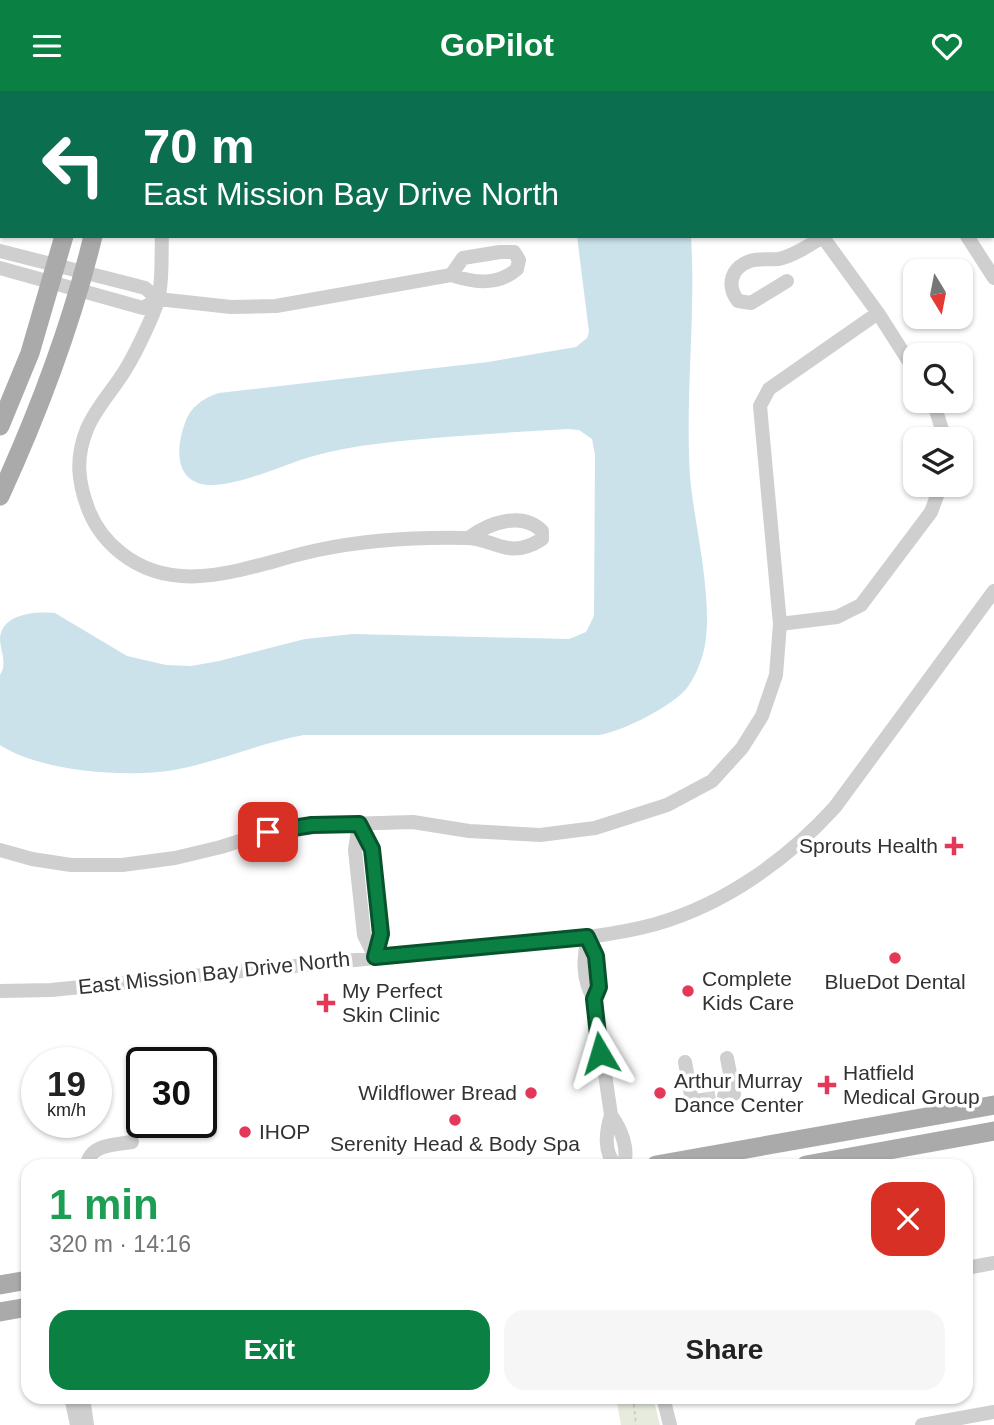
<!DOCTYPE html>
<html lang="en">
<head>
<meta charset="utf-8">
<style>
	:root { --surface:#fff; --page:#f6f6f6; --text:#222; --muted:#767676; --accent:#0b8043 }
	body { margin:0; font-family:Helvetica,sans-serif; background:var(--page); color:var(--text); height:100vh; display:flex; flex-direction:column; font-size:26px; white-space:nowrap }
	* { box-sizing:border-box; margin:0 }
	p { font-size:23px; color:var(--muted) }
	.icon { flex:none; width:38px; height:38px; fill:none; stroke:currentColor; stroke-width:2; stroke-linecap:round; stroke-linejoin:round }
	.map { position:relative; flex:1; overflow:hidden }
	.side { position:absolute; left:21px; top:1068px; width:952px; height:245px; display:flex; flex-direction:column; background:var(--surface); border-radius:21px; box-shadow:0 2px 5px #0004 }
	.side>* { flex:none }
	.banner { position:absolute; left:0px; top:0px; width:994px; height:147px; box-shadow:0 2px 5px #0004; background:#0b6e4f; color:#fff; overflow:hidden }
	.needle { width:46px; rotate:170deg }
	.fabs { position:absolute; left:903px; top:168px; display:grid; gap:14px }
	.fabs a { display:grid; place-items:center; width:70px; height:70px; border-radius:14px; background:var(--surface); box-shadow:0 2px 5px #0004; font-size:35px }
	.speed { position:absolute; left:21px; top:956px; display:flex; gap:14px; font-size:35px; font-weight:700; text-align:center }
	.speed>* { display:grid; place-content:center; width:91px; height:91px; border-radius:50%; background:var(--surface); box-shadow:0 2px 5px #0004; line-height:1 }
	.speed small { font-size:18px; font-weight:400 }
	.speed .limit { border:4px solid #111; border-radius:10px; background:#fff; color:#111 }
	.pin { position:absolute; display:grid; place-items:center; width:60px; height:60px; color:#fff; margin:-30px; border-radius:14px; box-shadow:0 4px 10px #0006 }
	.me { position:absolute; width:77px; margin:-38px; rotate:353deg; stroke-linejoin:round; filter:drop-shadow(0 0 5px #0008) }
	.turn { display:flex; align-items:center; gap:24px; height:147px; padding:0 28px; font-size:32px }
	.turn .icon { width:91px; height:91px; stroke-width:2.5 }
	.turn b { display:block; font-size:49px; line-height:60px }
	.round { display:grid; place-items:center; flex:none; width:74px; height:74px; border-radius:21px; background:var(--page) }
	.overview { display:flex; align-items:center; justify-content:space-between; height:119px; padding:0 28px }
	h1 { font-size:42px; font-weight:800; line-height:52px; color:#1e9e55 }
	.action { display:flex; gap:14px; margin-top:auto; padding:14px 28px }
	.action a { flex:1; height:80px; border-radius:21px; background:var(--accent); color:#fff; font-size:28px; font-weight:800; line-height:80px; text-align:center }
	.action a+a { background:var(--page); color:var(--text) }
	header { display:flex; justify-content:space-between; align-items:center; height:91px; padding:0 28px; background:var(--accent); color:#fff; font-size:32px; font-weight:800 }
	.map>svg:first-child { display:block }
	.green { fill:#e6ebde }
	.water { fill:#cbe2eb }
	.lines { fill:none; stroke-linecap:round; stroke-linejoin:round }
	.minor-tunnel { stroke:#d6d6d6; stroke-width:14; stroke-dasharray:14 7; stroke-linecap:butt }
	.path { stroke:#ccc; stroke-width:2; stroke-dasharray:3.5 3.5; stroke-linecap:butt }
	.minor { stroke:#cfcfcf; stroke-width:14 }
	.major { stroke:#aaa; stroke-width:19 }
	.route-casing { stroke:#07532c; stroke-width:18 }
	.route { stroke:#0b8043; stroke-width:12 }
	.poi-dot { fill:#e43858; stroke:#fff; stroke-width:2.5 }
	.labels { text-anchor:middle; stroke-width:7; stroke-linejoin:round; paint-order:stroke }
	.poi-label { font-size:21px; fill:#323232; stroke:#fff; text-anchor:start }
	.street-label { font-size:21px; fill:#323232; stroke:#fff }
</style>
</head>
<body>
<header><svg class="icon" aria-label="menu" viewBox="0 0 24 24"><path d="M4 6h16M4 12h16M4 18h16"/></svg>GoPilot<svg class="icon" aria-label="heart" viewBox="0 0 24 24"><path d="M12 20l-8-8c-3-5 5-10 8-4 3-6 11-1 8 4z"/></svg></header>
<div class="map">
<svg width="994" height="1334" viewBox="0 0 994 1334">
	<rect width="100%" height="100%" fill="#fff"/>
	<!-- green -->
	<path class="green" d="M616,1306h37l7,28h-39z"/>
	<!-- water -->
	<path class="water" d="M577,145h114c5,80 -6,160 -1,240 4,50 28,139 11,184 -3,9 -8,20 -14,28 -14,18 -66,44 -88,47h-295c-44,8 -86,27 -130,35 -48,8 -132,2 -174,-25v-70c8,-12 0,-24 0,-37 2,-25 37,-27 55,-25l72,43 39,9 25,1 28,-5 86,-22 48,-5 216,5 17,-7 8,-16 1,-161 -3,-16 -13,-9 -11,-1c-41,2 -81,5 -122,8 -46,4 -91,7 -136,20 -28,8 -86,36 -112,26 -25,-9 -20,-41 -13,-60 5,-16 18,-25 34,-30l269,-31 88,-15 11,-9 2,-6z"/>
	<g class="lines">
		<!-- minor-tunnel -->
		<path class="minor-tunnel" d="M702,1009l22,-4"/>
		<!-- path -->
		<path class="path" d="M633,1306l3,28"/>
		<!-- minor -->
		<path class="minor" d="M747,0l1,2
			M874,0l2,2
			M192,2l1,-2
			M992,31l2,-1
			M162,145c-1,20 1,44 -4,64 -5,17 -22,52 -31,67 -12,21 -31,40 -40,62 -12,29 -9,54 2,82 7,17 18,31 32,42 59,47 131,11 197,-3 48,-10 99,-13 148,-12 29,0 42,23 76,1v-8c-20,-20 -53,-8 -72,6
			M822,145l56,77 37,58
			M967,145l27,42
			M0,160l130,33 15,4 13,11 73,8 45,-1 175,-31c23,8 47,11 66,-6l2,-9 -5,-8h-14l-37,6 -12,17
			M0,177l143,40 15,-9
			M787,190l-36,22 -13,-2c-12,-16 -7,-33 12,-40 10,-3 19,-1 28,-2 16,-3 33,-15 46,-23
			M933,310l12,38
			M780,533l57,-7 24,-12 70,-93 10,-27
			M359,732l13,26 9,85 -6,23
			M359,732l-4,27 9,85 11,22
			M0,759l32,9 39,6h51l53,-7 46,-11 47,-15 44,-7 101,-3 56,9 71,4 55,-7 72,-23 45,-24 30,-33 20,-32 14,-41 4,-51 -20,-218 9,-17 109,-76
			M588,846c-5,22 -6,43 6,62l17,116c10,14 18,33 13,50
			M588,846c8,20 14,41 6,62
			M0,900l51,-1 537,-53c23,-3 46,-7 68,-13 69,-20 131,-64 179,-117l159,-216
			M685,971l7,39 10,-1
			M724,1005l10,-2 -7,-36
			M611,1024c-5,16 -8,38 5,50
			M87,1074c3,-21 27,-20 45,-23
			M966,1177l28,-5
			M71,1306l6,28
			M83,1306l4,28
			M663,1306l7,28
			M922,1334l72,-13"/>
		<!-- major -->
		<path class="major" d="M86,2v-2
			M115,2v-2
			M0,335l30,-73 34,-117
			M0,405c39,-85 71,-169 93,-260
			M656,1074l338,-60
			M806,1074l188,-34
			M0,1194l28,-5
			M0,1221l28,-5"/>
	</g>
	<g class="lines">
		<defs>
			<path id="route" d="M268,741l44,-7 47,-1 13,25 9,85 -6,23 212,-20 9,19 3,31 -5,12 6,54"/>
		</defs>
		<!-- route casing -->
		<use href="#route" class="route-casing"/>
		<!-- route -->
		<use href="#route" class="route"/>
	</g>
	<!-- markers -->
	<g class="poi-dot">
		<path d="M950.5 744.5h7v7h7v7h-7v7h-7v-7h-7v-7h7z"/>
		<circle cx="895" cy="867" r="7"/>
		<circle cx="688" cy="900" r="7"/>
		<path d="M322.5 901.5h7v7h7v7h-7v7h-7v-7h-7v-7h7z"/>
		<path d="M823.5 983.5h7v7h7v7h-7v7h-7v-7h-7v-7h7z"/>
		<circle cx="531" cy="1002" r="7"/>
		<circle cx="660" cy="1002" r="7"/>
		<circle cx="455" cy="1029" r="7"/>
		<circle cx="245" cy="1041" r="7"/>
	</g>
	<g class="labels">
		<!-- poi labels -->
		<g class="poi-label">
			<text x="938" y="762" text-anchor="end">Sprouts Health</text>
			<text x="702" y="895">Complete<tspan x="702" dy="24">Kids Care</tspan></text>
			<text x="895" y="898" text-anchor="middle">BlueDot Dental</text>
			<text x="342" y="907">My Perfect<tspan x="342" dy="24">Skin Clinic</tspan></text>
			<text x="843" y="989">Hatfield<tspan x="843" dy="24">Medical Group</tspan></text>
			<text x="674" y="997">Arthur Murray<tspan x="674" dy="24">Dance Center</tspan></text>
			<text x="517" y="1009" text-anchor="end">Wildflower Bread</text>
			<text x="259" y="1048">IHOP</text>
			<text x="455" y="1060" text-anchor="middle">Serenity Head &amp; Body Spa</text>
		</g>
		<!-- street labels -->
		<g class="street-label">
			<text transform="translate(214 882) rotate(-6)" y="7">East Mission Bay Drive North</text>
		</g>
	</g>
</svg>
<div class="fabs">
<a><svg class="needle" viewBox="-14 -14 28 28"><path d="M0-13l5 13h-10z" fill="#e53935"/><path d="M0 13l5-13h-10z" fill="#767676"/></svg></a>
<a><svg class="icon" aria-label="search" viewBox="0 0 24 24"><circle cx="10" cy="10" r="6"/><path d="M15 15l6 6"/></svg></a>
<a><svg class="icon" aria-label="layers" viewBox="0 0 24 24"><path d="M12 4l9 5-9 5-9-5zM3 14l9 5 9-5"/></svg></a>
</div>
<div class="speed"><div>19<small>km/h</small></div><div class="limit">30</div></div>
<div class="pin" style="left:268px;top:741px;background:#d93025"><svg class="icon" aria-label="arrive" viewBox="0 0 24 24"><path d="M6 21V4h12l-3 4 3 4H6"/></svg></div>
<svg class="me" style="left:600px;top:962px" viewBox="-20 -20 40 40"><path d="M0-17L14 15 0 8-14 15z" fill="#0b8043" stroke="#fff" stroke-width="4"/></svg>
<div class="banner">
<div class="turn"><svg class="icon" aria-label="left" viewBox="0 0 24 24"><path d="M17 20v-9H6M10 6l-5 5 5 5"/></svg><div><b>70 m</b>East Mission Bay Drive North</div></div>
</div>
<section class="side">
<div class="overview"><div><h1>1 min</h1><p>320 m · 14:16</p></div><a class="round" style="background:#d93025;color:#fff"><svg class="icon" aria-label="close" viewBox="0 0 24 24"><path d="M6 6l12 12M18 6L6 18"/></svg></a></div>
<div class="action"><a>Exit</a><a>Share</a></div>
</section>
</div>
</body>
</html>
